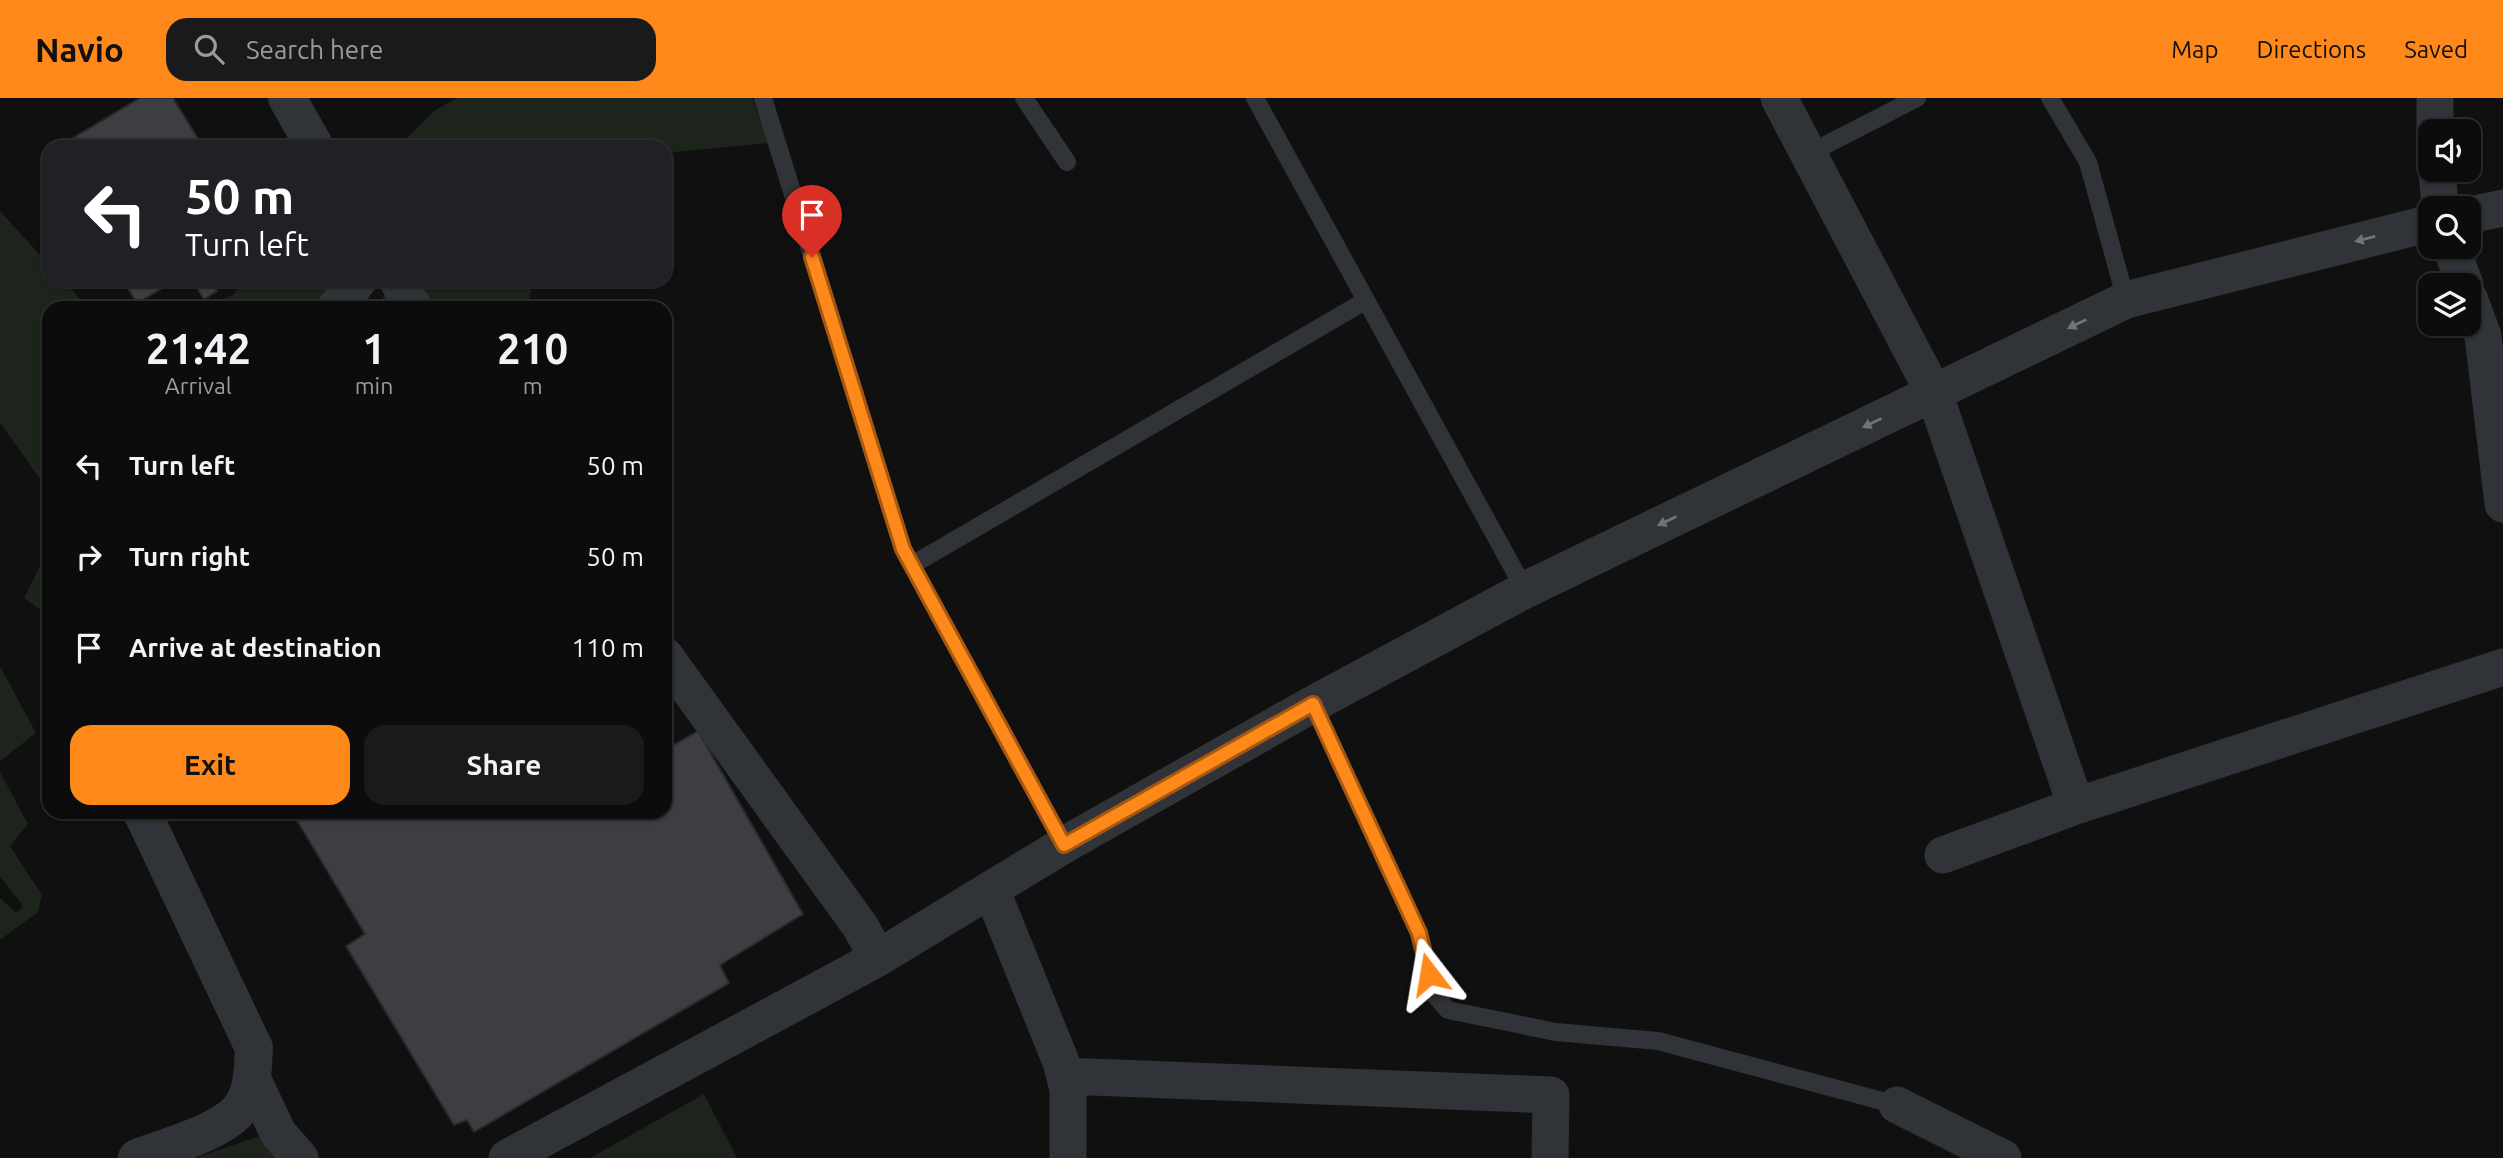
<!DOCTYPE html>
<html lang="en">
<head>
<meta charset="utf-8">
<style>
	:root { --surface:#0c0c0d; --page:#1a1a1b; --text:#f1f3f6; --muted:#9a9b9d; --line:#2c2c2e; --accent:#ff881a }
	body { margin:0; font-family:Ubuntu,sans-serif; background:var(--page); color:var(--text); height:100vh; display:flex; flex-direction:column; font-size:26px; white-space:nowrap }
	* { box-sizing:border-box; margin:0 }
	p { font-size:23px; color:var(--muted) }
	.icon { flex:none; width:38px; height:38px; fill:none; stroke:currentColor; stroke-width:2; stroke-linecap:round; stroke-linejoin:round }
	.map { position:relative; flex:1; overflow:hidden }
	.side { position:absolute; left:42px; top:203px; width:630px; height:518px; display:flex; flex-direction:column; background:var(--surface); border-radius:21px; box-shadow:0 2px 5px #0004,0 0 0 2px var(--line) }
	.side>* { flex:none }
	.top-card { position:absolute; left:42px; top:42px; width:630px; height:147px; border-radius:21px; box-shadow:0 2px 5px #0004,0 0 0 2px var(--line); background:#202124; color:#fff; overflow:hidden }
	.buttons { position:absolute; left:2418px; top:21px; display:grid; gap:14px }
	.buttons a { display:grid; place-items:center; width:63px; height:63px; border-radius:14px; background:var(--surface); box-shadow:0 2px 5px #0004,0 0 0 2px var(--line); font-size:35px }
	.pin { position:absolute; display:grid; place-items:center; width:60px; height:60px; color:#fff; margin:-72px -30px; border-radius:50% 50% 50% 0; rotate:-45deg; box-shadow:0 0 7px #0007 }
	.pin .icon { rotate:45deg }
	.me { position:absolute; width:77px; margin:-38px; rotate:346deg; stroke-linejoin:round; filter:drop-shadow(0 0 5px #0008) }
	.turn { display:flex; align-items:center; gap:24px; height:147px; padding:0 28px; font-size:32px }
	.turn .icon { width:91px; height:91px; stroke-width:2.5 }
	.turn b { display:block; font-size:49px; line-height:60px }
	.eta { display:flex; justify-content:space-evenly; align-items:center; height:119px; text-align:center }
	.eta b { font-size:42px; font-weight:600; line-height:49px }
	.cta { display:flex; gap:14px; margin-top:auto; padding:14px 28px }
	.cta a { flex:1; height:80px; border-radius:21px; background:var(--accent); color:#111; font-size:28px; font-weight:600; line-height:80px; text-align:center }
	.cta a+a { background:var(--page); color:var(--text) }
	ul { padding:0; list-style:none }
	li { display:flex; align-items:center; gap:21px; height:91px; padding:0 28px }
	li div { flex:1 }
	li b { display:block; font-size:26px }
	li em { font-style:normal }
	header { display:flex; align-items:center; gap:42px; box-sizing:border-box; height:98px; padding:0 35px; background:var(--accent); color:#111 }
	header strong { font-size:33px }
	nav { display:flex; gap:38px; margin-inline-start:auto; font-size:24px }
	.search { width:490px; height:63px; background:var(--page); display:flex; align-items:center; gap:18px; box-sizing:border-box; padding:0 24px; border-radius:21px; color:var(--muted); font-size:26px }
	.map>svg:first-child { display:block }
	.green { fill:#1c241c }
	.building { fill:#3c3e42; stroke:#292a2e; stroke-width:2 }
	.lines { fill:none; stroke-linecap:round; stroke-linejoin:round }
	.service { stroke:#303337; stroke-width:18 }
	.minor { stroke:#303337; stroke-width:37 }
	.tertiary { stroke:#303337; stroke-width:38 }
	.oneway { fill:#6d747c }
	.route-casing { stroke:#a65811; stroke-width:18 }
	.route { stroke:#ff881a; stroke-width:12 }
</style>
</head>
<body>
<header>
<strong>Navio</strong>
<div class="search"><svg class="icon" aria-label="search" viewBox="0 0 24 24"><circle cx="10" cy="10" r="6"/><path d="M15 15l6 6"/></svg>Search here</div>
<nav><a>Map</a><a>Directions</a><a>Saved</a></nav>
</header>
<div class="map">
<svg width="2503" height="1060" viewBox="0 0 2503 1060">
	<rect width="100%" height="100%" fill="#101011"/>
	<!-- green -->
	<path class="green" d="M457,0h295l17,45 -104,10v-6h-267l36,-36z
		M0,113l49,54v15h14l25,28h-39v190l-1,-8 -48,-67z
		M243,182h89l-6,14 -13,14h-111l31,-13z
		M384,182h149l-6,28h-153l11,-13z
		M49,450v68l-25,-18z
		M0,568l36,67 -36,28z
		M0,674l28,52 -18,22 32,49 -4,17 -38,28v-42l16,15 7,-7 -23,-30z
		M704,996l33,64h-147z
		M263,1037l16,23h-84z"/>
	<!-- building -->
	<path class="building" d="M140,0h33l30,49h-145z
		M123,182h53l-39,23z
		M192,182h18l7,11 -13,8z
		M698,633l105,183 -83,51 9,18 -255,149 -7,-12 -13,5 -108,-179 19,-12 -73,-122h373v-62z"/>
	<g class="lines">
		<!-- service -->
		<path class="service" d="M763,0l140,451 161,296
			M1024,0l43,64
			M1255,0l270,492
			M2050,0l38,64 38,138
			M1808,56l109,-56
			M912,467l453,-264
			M1313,606l106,229 15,61 14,16 108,22 102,9 239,64"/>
		<!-- minor -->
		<path class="minor" d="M1779,0l155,295 142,413
			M2435,0v33
			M2437,72l3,38
			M2469,117l34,-7
			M2451,149l14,38
			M397,182l17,28
			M2469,200l14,38 20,168
			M665,558l195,270 18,32
			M1943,757l133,-49 427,-139
			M991,791l70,173 7,27v69
			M1065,978l486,19 -1,63
			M252,980l26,55 22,25
			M1897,1007l106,53
			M507,1060l371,-200 186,-113 249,-141 212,-114 601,-290 305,-77"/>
		<!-- tertiary -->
		<path class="tertiary" d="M287,0l28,49
			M336,210l22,-28
			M137,1060c30,-12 92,-27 107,-55 9,-16 9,-37 10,-55l-112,-236"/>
	</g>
	<!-- one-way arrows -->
	<defs><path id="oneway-solid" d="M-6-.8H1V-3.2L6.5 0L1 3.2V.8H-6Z" transform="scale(1.75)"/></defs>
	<g class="oneway">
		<use href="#oneway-solid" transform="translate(2365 141) rotate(166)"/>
		<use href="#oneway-solid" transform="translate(2077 226) rotate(154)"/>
		<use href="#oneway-solid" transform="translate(1872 325) rotate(154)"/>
		<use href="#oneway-solid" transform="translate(1667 423) rotate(154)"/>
	</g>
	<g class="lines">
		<defs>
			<path id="route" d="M812,159l91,292 161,296 249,-141 106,229 10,41"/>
		</defs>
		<!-- route casing -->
		<use href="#route" class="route-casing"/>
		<!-- route -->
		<use href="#route" class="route"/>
	</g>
</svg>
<div class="buttons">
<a><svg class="icon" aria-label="sound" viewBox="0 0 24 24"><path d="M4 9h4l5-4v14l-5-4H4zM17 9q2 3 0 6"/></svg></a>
<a><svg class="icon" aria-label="search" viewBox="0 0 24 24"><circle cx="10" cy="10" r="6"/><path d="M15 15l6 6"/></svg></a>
<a><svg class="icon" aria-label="layers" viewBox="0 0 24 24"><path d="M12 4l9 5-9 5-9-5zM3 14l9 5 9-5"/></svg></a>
</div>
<div class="pin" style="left:812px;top:159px;background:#d93025"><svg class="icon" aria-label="arrive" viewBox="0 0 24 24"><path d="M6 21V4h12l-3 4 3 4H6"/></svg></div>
<svg class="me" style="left:1429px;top:876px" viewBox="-20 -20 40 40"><path d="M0-17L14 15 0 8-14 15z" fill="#ff881a" stroke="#fff" stroke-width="4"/></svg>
<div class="top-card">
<div class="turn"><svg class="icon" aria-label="left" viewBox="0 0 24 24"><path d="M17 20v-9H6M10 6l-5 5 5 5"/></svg><div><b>50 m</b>Turn left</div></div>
</div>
<section class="side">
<div class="eta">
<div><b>21:42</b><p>Arrival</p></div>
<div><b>1</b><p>min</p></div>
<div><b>210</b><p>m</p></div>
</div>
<ul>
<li><svg class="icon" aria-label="left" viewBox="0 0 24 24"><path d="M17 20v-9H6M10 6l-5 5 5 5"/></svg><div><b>Turn left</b></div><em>50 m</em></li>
<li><svg class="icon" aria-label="right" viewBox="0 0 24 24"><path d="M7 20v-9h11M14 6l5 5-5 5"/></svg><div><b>Turn right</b></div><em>50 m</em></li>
<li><svg class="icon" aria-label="arrive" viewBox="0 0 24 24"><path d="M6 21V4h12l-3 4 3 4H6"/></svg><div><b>Arrive at destination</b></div><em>110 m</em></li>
</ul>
<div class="cta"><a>Exit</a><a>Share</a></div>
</section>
</div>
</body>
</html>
